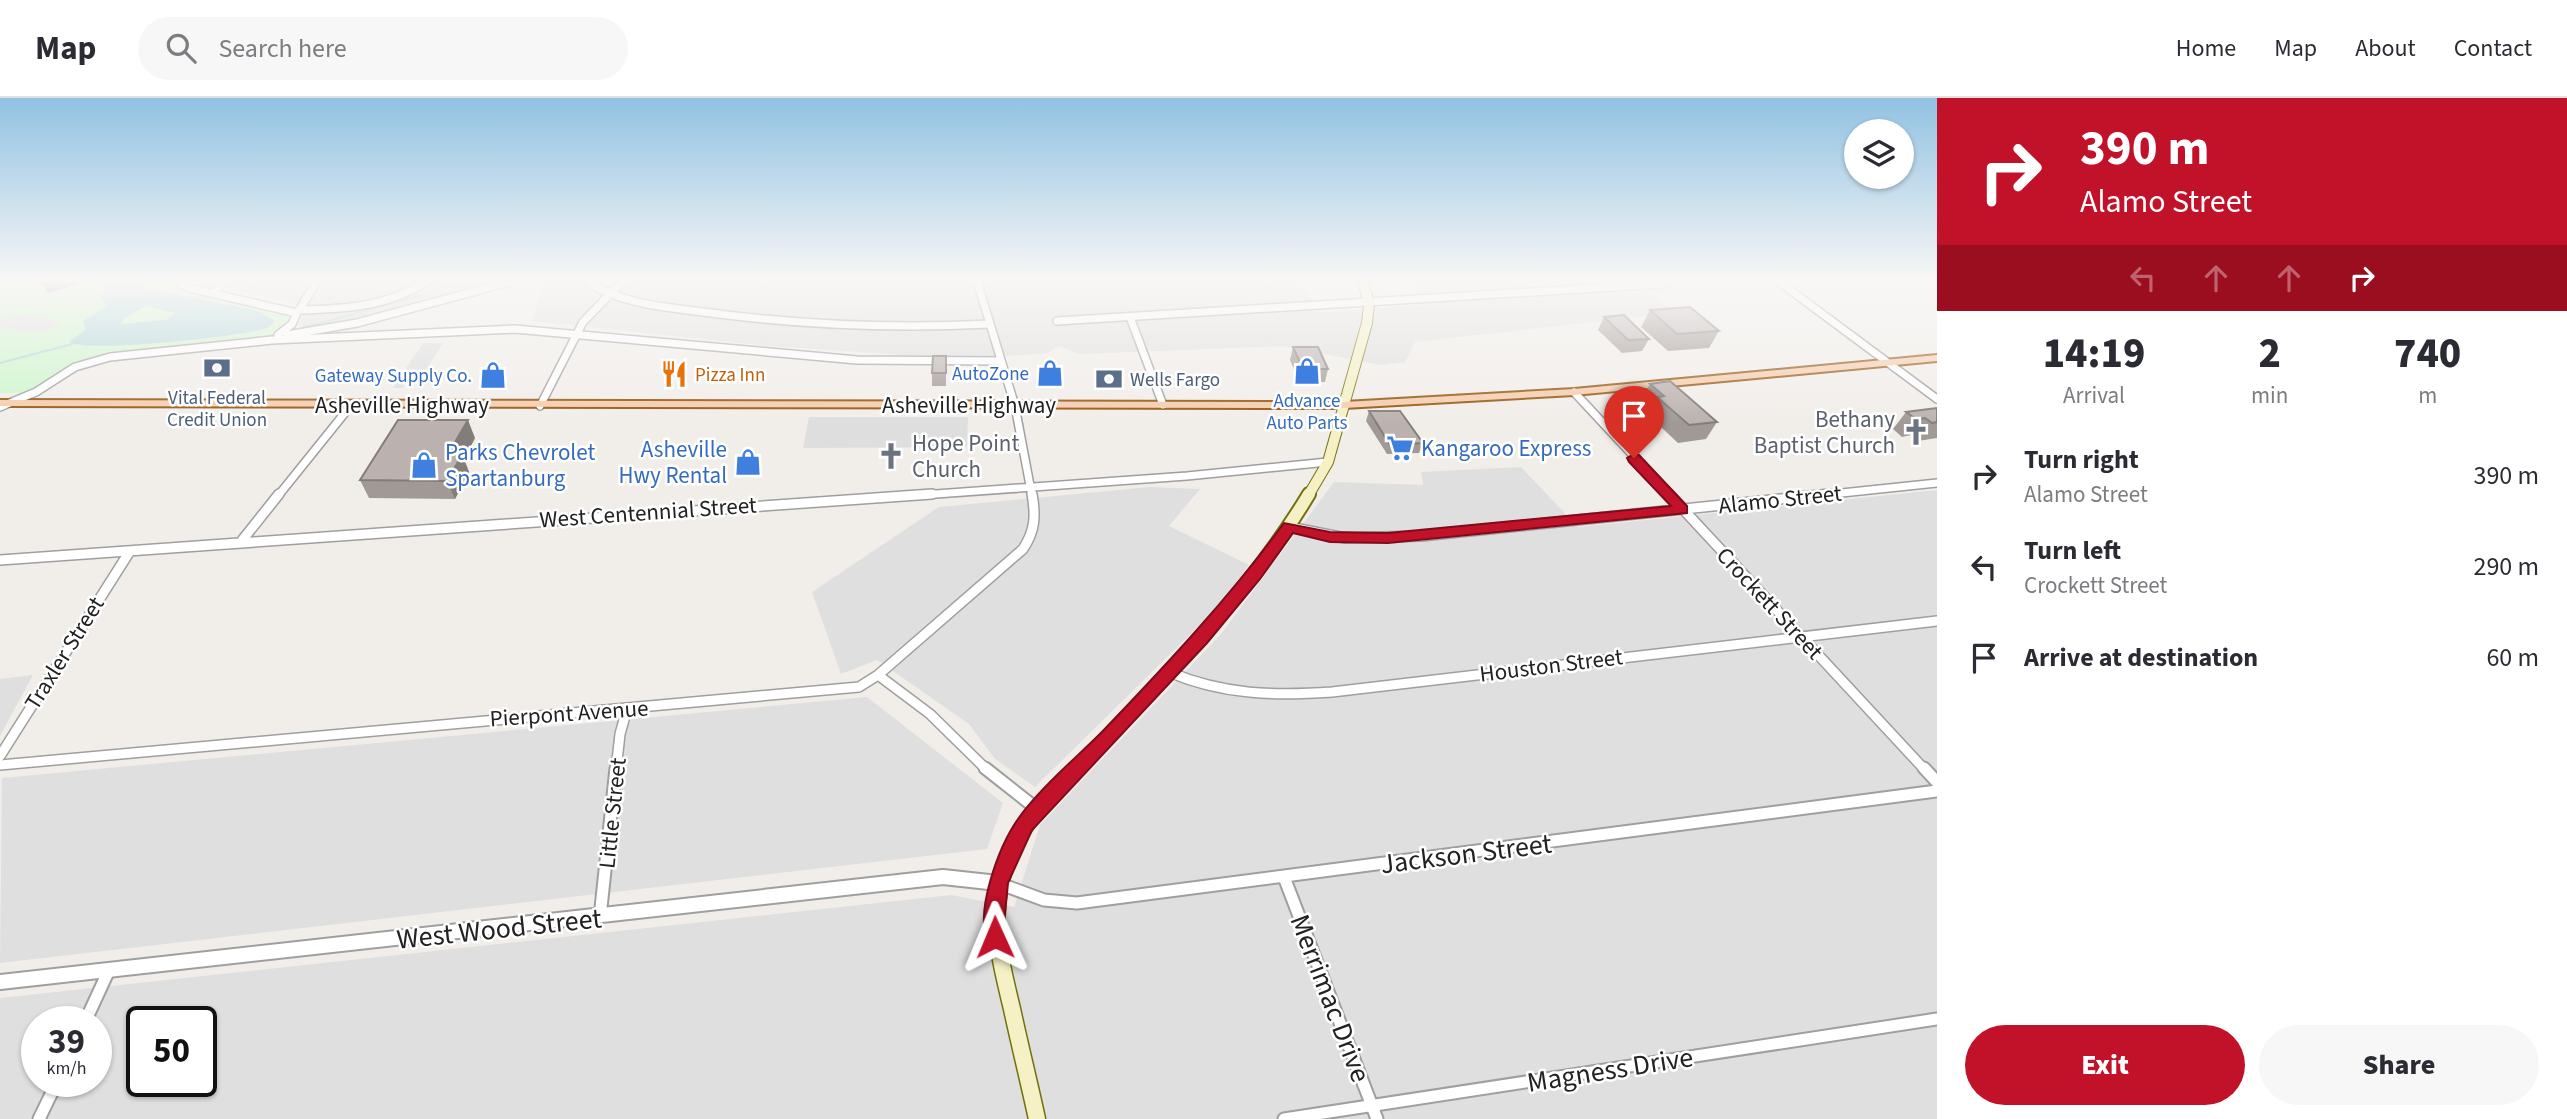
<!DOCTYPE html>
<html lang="en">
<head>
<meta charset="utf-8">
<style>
	:root { --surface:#fff; --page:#f7f7f7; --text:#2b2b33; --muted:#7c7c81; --line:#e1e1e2; --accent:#c21229 }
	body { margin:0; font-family:"Source Sans 3",sans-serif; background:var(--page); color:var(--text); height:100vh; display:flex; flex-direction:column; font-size:26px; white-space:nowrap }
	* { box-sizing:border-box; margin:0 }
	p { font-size:23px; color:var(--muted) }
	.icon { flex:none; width:38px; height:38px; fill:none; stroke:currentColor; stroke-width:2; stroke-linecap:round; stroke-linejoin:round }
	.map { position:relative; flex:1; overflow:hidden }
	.side { display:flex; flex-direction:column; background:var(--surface); width:630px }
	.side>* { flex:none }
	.guide { background:#c21229; color:#fff; overflow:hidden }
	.buttons { position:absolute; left:1844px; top:21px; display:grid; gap:14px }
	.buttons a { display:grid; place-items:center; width:70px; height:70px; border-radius:50%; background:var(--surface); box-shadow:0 2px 5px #0004; font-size:35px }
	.speed { position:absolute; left:21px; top:908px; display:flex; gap:14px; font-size:35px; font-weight:700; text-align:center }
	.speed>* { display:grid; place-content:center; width:91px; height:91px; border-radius:50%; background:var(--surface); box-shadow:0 2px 5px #0004; line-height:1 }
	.speed small { font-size:18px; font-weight:400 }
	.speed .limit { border:4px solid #111; border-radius:10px; background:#fff; color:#111 }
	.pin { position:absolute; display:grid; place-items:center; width:60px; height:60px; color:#fff; margin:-72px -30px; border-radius:50% 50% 50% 0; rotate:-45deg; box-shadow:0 0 7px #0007 }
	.pin .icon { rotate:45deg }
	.me { position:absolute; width:77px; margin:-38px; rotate:359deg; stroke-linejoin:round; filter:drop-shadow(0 0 5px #0008) }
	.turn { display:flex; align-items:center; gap:24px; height:147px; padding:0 28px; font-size:32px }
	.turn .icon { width:91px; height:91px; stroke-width:2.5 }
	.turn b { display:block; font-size:49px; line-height:60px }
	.lanes { display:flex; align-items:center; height:66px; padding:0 28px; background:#0003; justify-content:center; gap:35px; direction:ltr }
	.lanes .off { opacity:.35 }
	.eta { display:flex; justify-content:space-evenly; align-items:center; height:119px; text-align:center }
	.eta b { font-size:42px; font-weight:800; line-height:49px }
	.action { display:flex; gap:14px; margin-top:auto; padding:14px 28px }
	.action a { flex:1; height:80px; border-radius:42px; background:var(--accent); color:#fff; font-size:28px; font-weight:800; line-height:80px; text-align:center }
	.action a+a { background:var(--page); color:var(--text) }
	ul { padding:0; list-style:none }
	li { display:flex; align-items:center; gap:21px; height:91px; padding:0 28px }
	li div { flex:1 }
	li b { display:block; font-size:26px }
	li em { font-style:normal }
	header { display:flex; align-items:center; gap:42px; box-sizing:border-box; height:98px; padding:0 35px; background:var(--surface); border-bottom:2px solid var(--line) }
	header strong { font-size:33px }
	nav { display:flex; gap:38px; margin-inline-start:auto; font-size:24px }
	.search { width:490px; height:63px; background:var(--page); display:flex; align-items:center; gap:18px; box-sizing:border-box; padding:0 24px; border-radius:38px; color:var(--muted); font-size:26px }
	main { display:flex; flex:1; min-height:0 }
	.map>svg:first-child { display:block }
	.residential { fill:#e0dfdf; fill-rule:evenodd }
	.park { fill:#cef6cc }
	.parking { fill:#dedede }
	.water { fill:#aed6da; fill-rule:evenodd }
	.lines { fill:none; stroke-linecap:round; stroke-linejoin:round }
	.stream { stroke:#aed6da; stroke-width:2 }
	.minor-far2-casing { stroke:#9f9f9f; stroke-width:10 }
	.minor-far1-casing { stroke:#9f9f9f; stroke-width:12 }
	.minor-casing { stroke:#9f9f9f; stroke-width:15 }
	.tertiary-casing { stroke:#9f9f9f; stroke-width:18 }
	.secondary-far2-casing { stroke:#73700f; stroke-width:12 }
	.secondary-far1-casing { stroke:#73700f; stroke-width:16 }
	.secondary-casing { stroke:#73700f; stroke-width:19 }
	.primary-casing { stroke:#92550e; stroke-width:4 }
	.minor-far2 { stroke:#fff; stroke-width:7 }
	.minor-far1 { stroke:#fff; stroke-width:9 }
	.minor { stroke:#fff; stroke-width:11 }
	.tertiary { stroke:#fff; stroke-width:14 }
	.secondary-far2 { stroke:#f5f1c4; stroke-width:10 }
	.secondary-far1 { stroke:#f5f1c4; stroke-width:12 }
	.secondary { stroke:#f5f1c4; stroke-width:16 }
	.primary { fill:#f5cbab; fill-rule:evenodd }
	.wall { fill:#a19996 }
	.shaded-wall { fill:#837d7a }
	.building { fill:#bbb2af; stroke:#837d7a; stroke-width:2 }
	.route { fill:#c21229; stroke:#7e0c1b; stroke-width:2 }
	.labels { text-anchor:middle; stroke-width:5; stroke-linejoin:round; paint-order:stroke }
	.far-shop-label { font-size:19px; fill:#366cbe; stroke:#fff; text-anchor:end }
	.far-food-label { font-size:19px; fill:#c56008; stroke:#fff; text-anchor:start }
	.far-service-label { font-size:19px; fill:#4e5e75; stroke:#fff; text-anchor:start }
	.street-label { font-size:23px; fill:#222; stroke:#fff }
	.worship-label { font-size:23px; fill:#5b616d; stroke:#fff; text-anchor:end }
	.shop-label { font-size:23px; fill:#366cbe; stroke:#fff; text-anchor:start }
	.near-street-label { font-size:28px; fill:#222; stroke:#fff }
</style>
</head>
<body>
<header>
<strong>Map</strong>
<div class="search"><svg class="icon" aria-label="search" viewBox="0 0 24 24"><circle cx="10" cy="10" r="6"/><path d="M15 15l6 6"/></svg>Search here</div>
<nav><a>Home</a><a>Map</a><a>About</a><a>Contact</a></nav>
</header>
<main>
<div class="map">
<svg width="1937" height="1021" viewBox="0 0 1937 1021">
	<rect width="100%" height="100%" fill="#f1eeea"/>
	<!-- residential -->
	<path class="residential" d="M192,183h306l-102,29 -85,19 -12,-4 7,-19z
		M543,183h755l22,31 106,-7 -18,-24h263l11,9 -28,3 19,20 -258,29 -10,20 -24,3 -97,-19 -205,8 -20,-8 -12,7 -42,3h-87l-159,-11 -227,-24z
		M1521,369l57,60 359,-37v629h-1937v-121l951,-103 63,12 26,-82 181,-191 113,-152 89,3 -2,-13zM37,924h59v60h-59zM142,924h59v60h-59z
		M1149,389l51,2 -31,37 80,39 -29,40 -185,182 -40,-28 -26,-35 -92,-64 -36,14 -29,-82 127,-85z
		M33,577l-33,61v-57z
		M867,599l136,106 -16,46 -987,114 2,-185z"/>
	<!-- park -->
	<path class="park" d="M0,183h179l2,3 102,24 12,11 -27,22 -144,15 -49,11 -40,26h-35z"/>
	<!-- parking -->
	<path class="parking" d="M25,217l24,4 13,7 -28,7 -34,-6v-7z
		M423,245h20l-19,30h-11l-11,15h-9z
		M809,319h159l-1,30 -164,1z"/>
	<!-- water -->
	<path class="water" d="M107,183h36l4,8 108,21 20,11c-3,4 -7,7 -12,8 -27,8 -177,24 -194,13l16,-12 -2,-9 24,-15 -6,-7zM146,208l29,7 -9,7 -45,4 3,-6z"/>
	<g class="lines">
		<!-- stream -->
		<path class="stream" d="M295,232l178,-49
			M0,265l72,-19"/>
		<defs>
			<path id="minor-far2" d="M175,183l14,7 108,25 -5,11 -14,11
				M587,183c34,23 76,26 116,31 96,13 191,17 287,12
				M977,183l38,125 17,90
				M1778,183l159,118
				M214,195l9,-12
				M299,212c45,-1 89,-3 128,-29
				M298,214l19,-31
				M1130,219l33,88
				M1057,223l604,-37
				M287,237l70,-12 156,-42
				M1574,294l97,104
				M540,308l43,-84 40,-41
				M0,309l36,-15 39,-25 35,-10 162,-17 243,-11 342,31 144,1
				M278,398l74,-92
				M908,398l279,-20 141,-14
				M1813,398l124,-13"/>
			<path id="minor-far1" d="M1669,396l256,276
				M1289,429l56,11 76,-2 409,-42
				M240,445l39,-49
				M0,462l932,-66
				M1169,574c54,23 106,24 163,20l605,-71
				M878,577l52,39 57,56
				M0,658l130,-205
				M0,667l859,-78 19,-12 145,-126c12,-18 13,-33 9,-55
				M616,672l4,-36 7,-25"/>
			<path id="minor" d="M985,670l52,41
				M1924,670l13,14
				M1284,779l93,242
				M998,785l46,17 33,3 860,-112
				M600,819l16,-149
				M85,924l24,-52
				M39,1021l18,-37
				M1284,1021l653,-100"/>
			<path id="tertiary" d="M0,884l943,-105 55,6"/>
			<path id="secondary-far2" d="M1308,398l20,-34 39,-139 2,-19 -6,-23"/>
			<path id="secondary-far1" d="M1075,672c84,-88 171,-171 234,-276"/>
			<path id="secondary" d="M1037,1021c-8,-37 -17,-73 -25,-110 -15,-63 -28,-111 6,-172 15,-26 37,-47 59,-69"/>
			<path id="primary" d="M1937,257v6l-363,34 -230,13 -1344,-2v-6l1344,2 230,-13z"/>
		</defs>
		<!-- minor-far2 casing -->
		<use href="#minor-far2" class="minor-far2-casing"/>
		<!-- minor-far1 casing -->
		<use href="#minor-far1" class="minor-far1-casing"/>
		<!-- minor casing -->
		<use href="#minor" class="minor-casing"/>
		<!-- tertiary casing -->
		<use href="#tertiary" class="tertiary-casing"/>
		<!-- secondary-far2 casing -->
		<use href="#secondary-far2" class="secondary-far2-casing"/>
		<!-- secondary-far1 casing -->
		<use href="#secondary-far1" class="secondary-far1-casing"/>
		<!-- secondary casing -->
		<use href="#secondary" class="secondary-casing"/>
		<!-- primary casing -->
		<use href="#primary" class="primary-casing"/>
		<!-- minor-far2 -->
		<use href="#minor-far2" class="minor-far2"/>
		<!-- minor-far1 -->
		<use href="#minor-far1" class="minor-far1"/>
		<!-- minor -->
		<use href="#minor" class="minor"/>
		<!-- tertiary -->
		<use href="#tertiary" class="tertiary"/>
		<!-- secondary-far2 -->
		<use href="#secondary-far2" class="secondary-far2"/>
		<!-- secondary-far1 -->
		<use href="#secondary-far1" class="secondary-far1"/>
		<!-- secondary -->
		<use href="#secondary" class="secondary"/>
		<!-- primary -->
		<use href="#primary" class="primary"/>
	</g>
	<!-- wall -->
	<path class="wall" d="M1650,212l69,21 -10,17 -41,3 -27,-24z
		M1604,219l45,22 -7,12 -20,2 -24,-23z
		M1293,249l35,22 -3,13h-26l-9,-22z
		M946,258v30h-14v-13z
		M1650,286l67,38 -11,17 -28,4 -31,-29 3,-4 -10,-9z
		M1937,310v30l-19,3 -7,-6 -9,2 -9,-8 13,-17z
		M1369,313l54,32 -4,10 -32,1 -21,-33z
		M475,340l-11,21 5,13 -14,27 -86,-1 -9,-18z"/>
	<!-- shaded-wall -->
	<path class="shaded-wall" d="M55,183h23l2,3 -32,9 -6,-9z
		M468,322l7,18 -11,21 5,13 -14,27 -8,-18 1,-27z"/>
	<!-- building -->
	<path class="building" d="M41,183h14l-13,3z
		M1690,209l29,24 -42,3 -27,-24z
		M1624,217l25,24 -21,1 -24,-23z
		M1293,249h25l10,22h-25z
		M933,258h13v17h-14z
		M1670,283l47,41 -28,3 -32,-28 7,-1 -14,-12z
		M1937,310v14l-5,1 -7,-5 -9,1 -10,-7z
		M1369,313h31l23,32 -33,2z
		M398,322h70l-20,34 14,1 -15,26 -87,-1z"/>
	<!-- sky -->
	<linearGradient id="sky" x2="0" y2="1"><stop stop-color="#91c2e2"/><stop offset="0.56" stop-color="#f9f7f6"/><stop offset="1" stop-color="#f9f7f6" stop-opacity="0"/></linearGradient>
	<rect width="1937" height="326" fill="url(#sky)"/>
	<!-- route -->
	<path class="route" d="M1634,356l5,1 48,51v7l-299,30 -58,-1 -37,-9 -33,46 -53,64 -175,187 -24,53 -6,61 -7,2 -7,-2c-14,-32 11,-98 30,-125 21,-30 59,-62 85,-88 64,-67 126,-133 181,-208l46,9 58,1 283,-27 -42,-44 -2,-4z"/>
	<!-- icons -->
	<defs>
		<symbol id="bank-bare" viewBox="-9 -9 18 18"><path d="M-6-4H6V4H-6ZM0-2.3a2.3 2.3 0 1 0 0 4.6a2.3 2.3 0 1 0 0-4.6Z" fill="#5c6f8a" stroke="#fff" stroke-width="2.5" paint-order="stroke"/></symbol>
		<symbol id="shop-bare" viewBox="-9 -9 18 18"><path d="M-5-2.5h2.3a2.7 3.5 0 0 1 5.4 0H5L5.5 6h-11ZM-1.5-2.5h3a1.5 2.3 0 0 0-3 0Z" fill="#3f7fe0" stroke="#fff" stroke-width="2.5" paint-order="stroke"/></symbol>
		<symbol id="restaurant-bare" viewBox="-9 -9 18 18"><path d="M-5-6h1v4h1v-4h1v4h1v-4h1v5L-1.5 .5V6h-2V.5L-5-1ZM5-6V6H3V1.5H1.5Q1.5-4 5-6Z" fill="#e8710a" stroke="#fff" stroke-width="2.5" paint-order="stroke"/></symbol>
		<symbol id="church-bare" viewBox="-9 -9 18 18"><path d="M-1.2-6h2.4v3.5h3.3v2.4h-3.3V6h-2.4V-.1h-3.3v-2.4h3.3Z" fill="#6b7280" stroke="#fff" stroke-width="2.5" paint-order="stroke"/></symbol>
		<symbol id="supermarket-bare" viewBox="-9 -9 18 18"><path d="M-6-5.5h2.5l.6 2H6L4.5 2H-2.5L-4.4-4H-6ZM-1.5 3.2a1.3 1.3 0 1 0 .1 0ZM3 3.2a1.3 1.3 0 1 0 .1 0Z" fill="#3f7fe0" stroke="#fff" stroke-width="2.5" paint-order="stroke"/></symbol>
	</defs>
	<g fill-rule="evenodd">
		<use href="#bank-bare" x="198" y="251" width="38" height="38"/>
		<use href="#shop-bare" x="1288" y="254" width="38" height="38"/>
		<use href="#shop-bare" x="1031" y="256" width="38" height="38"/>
		<use href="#restaurant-bare" x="655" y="257" width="38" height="38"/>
		<use href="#shop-bare" x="474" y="258" width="38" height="38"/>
		<use href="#bank-bare" x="1090" y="262" width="38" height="38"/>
		<use href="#church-bare" x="1897" y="315" width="38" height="38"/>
		<use href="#supermarket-bare" x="1381" y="331" width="38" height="38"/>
		<use href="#church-bare" x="872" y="339" width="38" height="38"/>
		<use href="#shop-bare" x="729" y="345" width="38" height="38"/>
		<use href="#shop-bare" x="405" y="348" width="38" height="38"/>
	</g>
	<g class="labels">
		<!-- far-shop labels -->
		<g class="far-shop-label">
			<text x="1029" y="282">AutoZone</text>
			<text x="472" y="284">Gateway Supply Co.</text>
			<text x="1307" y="309" text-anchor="middle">Advance<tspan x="1307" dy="22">Auto Parts</tspan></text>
		</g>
		<!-- far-food labels -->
		<g class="far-food-label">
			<text x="695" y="283">Pizza Inn</text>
		</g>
		<!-- far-service labels -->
		<g class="far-service-label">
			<text x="1130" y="288">Wells Fargo</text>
			<text x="217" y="306" text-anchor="middle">Vital Federal<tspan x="217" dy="22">Credit Union</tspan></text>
		</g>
		<!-- street labels -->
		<g class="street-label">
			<text x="402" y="315">Asheville Highway</text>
			<text x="969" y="315">Asheville Highway</text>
			<text transform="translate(1780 401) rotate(-6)" y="8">Alamo Street</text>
			<text transform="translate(648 414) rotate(-4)" y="8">West Centennial Street</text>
			<text transform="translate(1770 505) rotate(47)" y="8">Crockett Street</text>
			<text transform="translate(64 555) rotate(-58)" y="8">Traxler Street</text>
			<text transform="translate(1551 567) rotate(-7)" y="8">Houston Street</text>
			<text transform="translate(569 615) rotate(-4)" y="8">Pierpont Avenue</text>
			<text transform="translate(612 715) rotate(-84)" y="8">Little Street</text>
		</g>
		<!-- worship labels -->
		<g class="worship-label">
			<text x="1895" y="329">Bethany<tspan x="1895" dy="26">Baptist Church</tspan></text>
			<text x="912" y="353" text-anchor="start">Hope Point<tspan x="912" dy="26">Church</tspan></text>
		</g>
		<!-- shop labels -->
		<g class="shop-label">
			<text x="1421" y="358">Kangaroo Express</text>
			<text x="727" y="359" text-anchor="end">Asheville<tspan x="727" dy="26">Hwy Rental</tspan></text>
			<text x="445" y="362">Parks Chevrolet<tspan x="445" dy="26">Spartanburg</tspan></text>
		</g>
		<!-- near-street labels -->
		<g class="near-street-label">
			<text transform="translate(1466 755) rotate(-7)" y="10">Jackson Street</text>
			<text transform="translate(499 830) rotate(-6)" y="10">West Wood Street</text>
			<text transform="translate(1331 900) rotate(69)" y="10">Merrimac Drive</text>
			<text transform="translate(1610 971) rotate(-9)" y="10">Magness Drive</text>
		</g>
	</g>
</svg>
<div class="buttons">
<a><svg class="icon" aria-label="layers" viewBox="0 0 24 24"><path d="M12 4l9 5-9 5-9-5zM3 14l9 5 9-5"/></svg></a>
</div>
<div class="speed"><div>39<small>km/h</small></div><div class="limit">50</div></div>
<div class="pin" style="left:1634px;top:360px;background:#d93025"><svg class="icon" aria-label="arrive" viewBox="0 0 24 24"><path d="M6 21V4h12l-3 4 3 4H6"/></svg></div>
<svg class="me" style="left:995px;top:839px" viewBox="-20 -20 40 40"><path d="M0-17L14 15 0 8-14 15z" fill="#c21229" stroke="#fff" stroke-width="4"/></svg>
</div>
<section class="side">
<div class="guide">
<div class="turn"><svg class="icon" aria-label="right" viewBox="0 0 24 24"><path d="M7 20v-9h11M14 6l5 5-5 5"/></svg><div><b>390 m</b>Alamo Street</div></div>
<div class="lanes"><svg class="icon off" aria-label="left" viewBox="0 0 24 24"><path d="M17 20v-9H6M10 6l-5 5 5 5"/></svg><svg class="icon off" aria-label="ahead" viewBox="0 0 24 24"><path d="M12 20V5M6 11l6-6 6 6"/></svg><svg class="icon off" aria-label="ahead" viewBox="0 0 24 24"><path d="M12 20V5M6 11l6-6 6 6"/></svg><svg class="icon" aria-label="right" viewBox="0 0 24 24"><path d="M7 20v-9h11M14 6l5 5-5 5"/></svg></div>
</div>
<div class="eta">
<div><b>14:19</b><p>Arrival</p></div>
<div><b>2</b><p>min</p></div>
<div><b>740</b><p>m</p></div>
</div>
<ul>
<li><svg class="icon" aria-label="right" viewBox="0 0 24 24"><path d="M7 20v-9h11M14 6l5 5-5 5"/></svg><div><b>Turn right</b><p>Alamo Street</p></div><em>390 m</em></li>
<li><svg class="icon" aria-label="left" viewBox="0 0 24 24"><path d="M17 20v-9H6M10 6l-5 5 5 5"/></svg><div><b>Turn left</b><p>Crockett Street</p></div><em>290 m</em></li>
<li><svg class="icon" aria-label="arrive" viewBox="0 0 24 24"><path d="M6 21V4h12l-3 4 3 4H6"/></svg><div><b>Arrive at destination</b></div><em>60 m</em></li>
</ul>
<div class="action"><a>Exit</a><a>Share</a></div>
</section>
</main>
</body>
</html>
